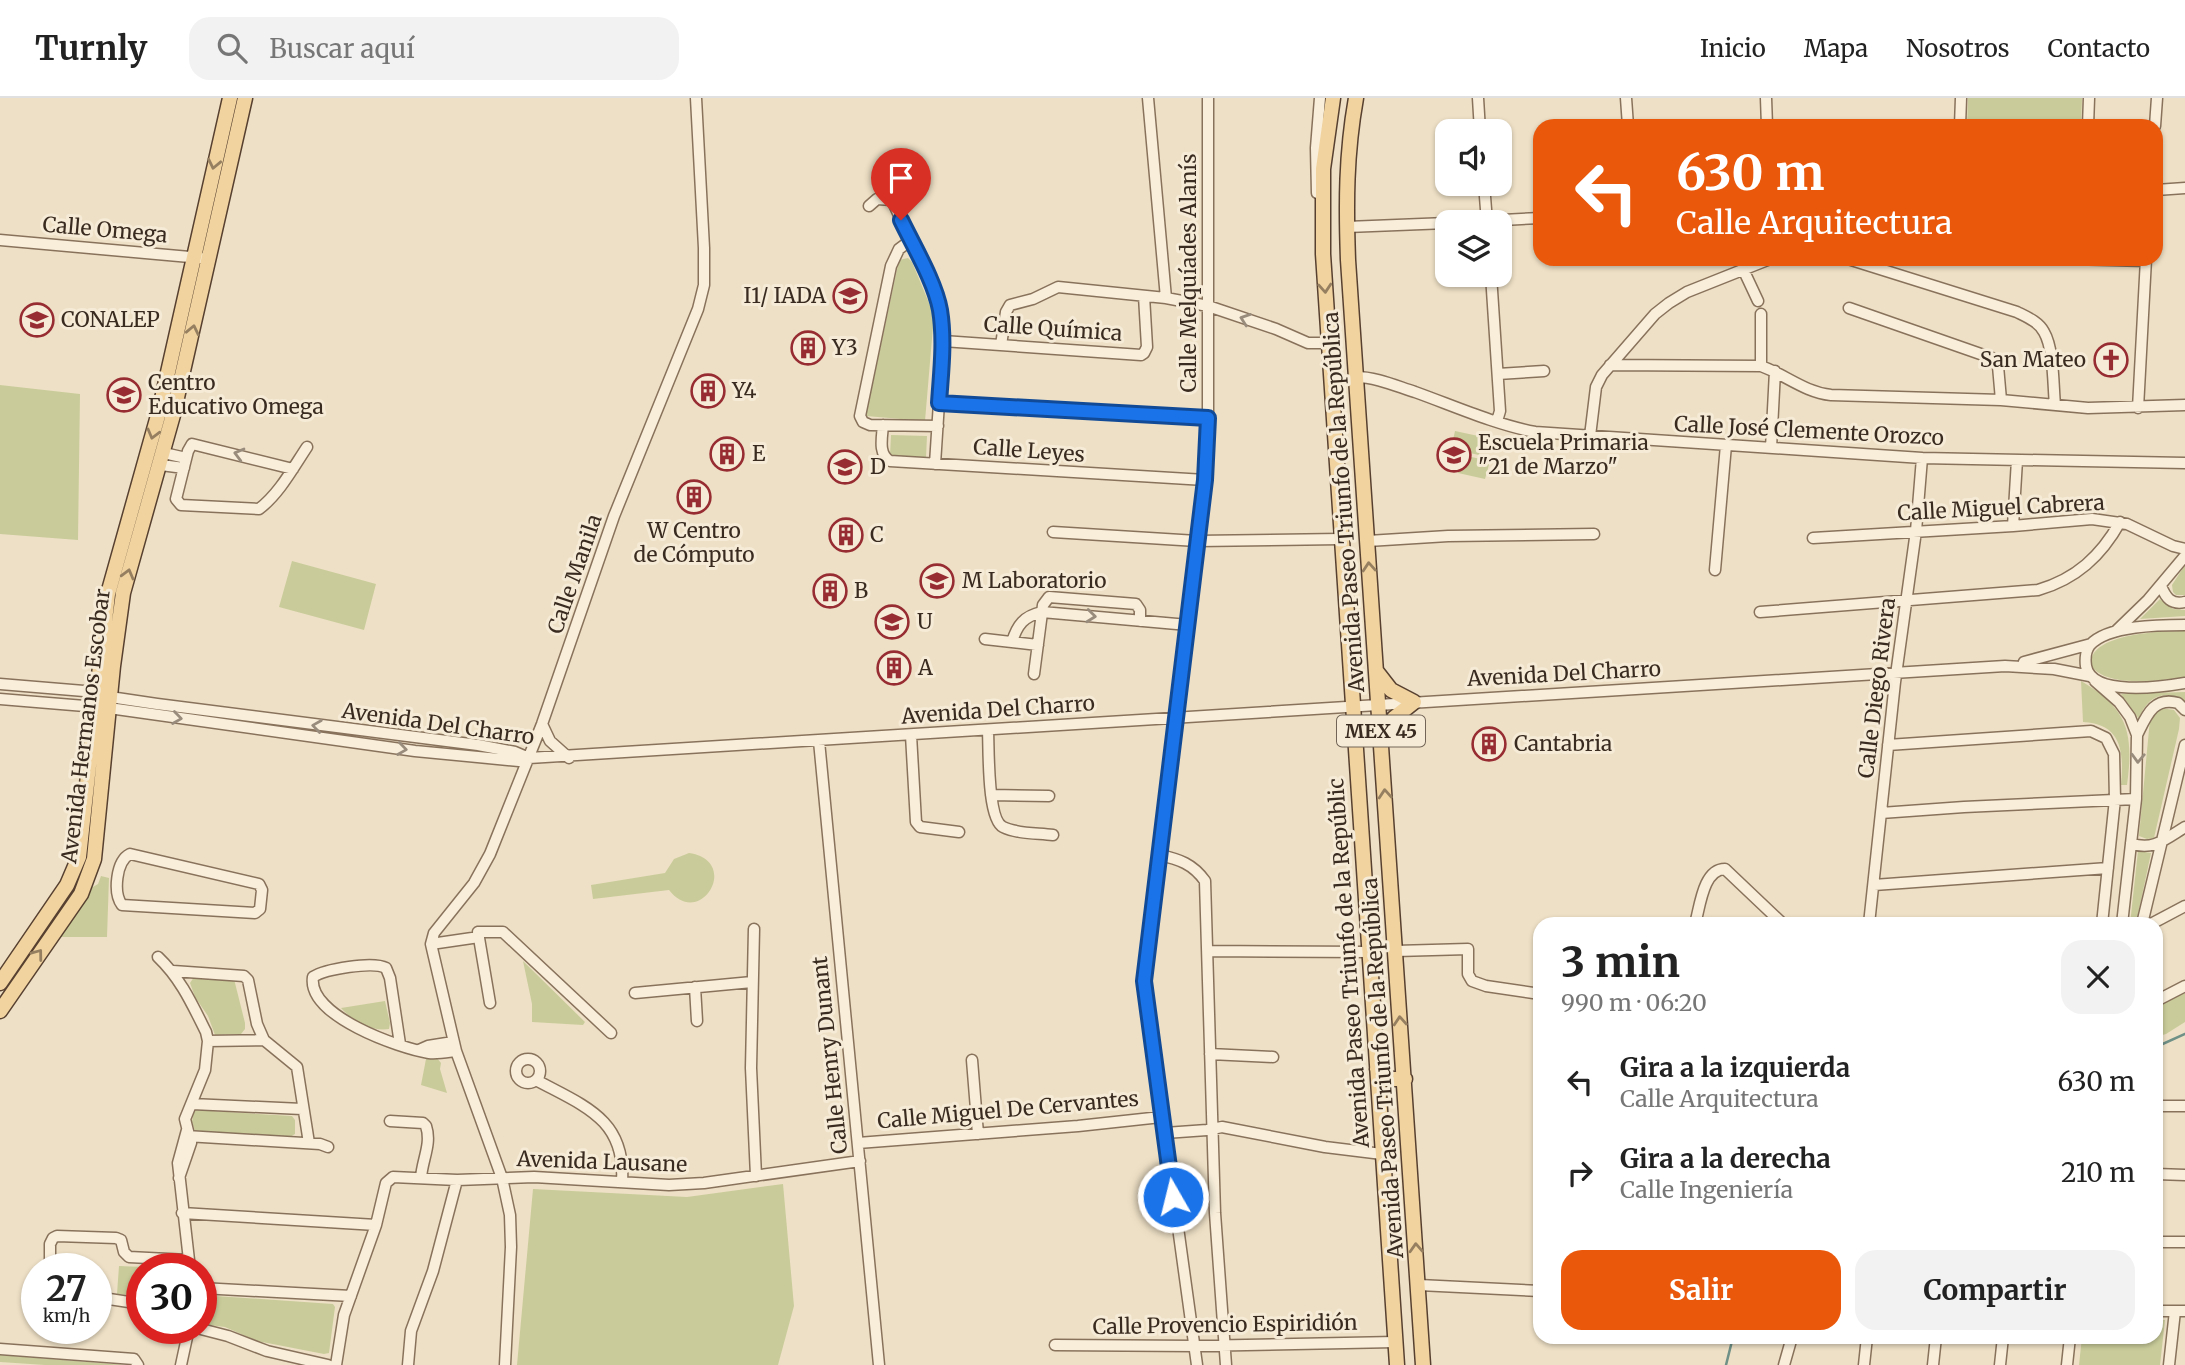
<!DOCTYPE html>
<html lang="es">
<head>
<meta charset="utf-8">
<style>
	:root { --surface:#fff; --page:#f2f2f2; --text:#222; --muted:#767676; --line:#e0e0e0; --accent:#ea580c }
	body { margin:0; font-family:Merriweather,serif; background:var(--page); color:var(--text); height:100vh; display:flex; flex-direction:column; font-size:26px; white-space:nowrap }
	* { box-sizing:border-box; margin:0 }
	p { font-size:23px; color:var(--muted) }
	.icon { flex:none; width:38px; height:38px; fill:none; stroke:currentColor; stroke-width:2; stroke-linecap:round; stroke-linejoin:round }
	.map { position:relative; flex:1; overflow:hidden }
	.side { position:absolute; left:1533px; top:819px; width:630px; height:427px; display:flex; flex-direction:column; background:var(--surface); border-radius:21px; box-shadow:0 2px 5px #0004 }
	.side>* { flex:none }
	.top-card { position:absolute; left:1533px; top:21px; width:630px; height:147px; border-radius:21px; box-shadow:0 2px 5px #0004; background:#ea580c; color:#fff; overflow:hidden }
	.fabs { position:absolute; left:1435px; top:21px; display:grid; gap:14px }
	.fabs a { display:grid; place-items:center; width:77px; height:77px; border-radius:14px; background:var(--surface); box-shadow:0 2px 5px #0004; font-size:35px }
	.speed { position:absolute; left:21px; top:1155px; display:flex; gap:14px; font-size:35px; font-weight:700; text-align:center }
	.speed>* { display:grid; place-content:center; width:91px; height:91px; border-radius:50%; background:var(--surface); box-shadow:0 2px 5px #0004; line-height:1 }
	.speed small { font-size:18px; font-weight:400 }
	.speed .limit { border:10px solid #d22; background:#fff; color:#111 }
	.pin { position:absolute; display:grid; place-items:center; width:60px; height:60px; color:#fff; margin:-72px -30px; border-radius:50% 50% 50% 0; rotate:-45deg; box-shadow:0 0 7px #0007 }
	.pin .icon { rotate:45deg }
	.me { position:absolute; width:77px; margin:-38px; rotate:352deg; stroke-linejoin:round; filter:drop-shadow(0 0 5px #0008) }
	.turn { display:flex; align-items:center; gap:24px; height:147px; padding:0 28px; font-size:32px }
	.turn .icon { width:91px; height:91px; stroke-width:2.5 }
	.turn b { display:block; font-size:49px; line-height:60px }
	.round { display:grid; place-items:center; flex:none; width:74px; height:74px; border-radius:21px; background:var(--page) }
	.summary { display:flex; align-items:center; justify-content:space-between; height:119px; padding:0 28px }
	h1 { font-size:42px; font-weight:700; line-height:52px }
	.button { display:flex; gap:14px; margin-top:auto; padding:14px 28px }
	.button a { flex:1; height:80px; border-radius:21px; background:var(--accent); color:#fff; font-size:28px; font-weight:700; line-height:80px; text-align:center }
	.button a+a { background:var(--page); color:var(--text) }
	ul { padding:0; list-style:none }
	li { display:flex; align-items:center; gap:21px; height:91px; padding:0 28px }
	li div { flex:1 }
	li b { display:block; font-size:26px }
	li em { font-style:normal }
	header { display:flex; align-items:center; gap:42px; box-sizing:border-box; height:98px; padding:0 35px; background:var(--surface); border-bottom:2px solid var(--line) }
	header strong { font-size:33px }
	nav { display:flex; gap:38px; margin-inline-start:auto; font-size:24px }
	.search { width:490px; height:63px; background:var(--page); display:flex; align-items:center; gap:18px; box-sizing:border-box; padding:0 24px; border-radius:21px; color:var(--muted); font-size:26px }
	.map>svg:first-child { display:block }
	.green { fill:#c9cc9a }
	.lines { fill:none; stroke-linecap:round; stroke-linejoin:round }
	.stream { stroke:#6e9086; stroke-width:2.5 }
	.minor-casing { stroke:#89725c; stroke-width:13 }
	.major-casing { stroke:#574030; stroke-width:17 }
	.minor { stroke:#f8eeda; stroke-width:10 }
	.major { stroke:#f0d39f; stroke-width:14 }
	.oneway { stroke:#957f60 }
	.oneway2 { stroke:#998c7d }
	.route-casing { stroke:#114b97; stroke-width:18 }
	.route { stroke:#1a73e8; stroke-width:12 }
	.labels { text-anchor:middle; stroke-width:6; stroke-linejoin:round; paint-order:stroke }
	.shield { fill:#f5ebd6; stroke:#726557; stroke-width:2 }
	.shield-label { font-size:19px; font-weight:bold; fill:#3a2b20 }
	.street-label { font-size:21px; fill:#3a2b20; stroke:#f5ebd6 }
	.poi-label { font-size:21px; fill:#3a2b20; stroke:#f5ebd6; text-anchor:start }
</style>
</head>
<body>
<header>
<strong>Turnly</strong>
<div class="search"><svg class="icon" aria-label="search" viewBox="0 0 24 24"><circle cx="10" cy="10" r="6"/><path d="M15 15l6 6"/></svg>Buscar aquí</div>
<nav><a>Inicio</a><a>Mapa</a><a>Nosotros</a><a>Contacto</a></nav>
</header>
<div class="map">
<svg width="2185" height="1267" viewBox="0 0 2185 1267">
	<rect width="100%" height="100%" fill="#eee0c6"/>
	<!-- green -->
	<path class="green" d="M1968,0h114l-1,28h-114z
		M908,160l4,4 22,53 -9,106 -59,-5 33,-156z
		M0,287l80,9 -2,146 -78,-6z
		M1455,333l28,6 -4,18 -28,-6z
		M891,337l36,1 -1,22 -36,-3z
		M1462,357l28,6 -5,18 -27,-6z
		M292,463l84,23 -12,46 -85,-23z
		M2185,467v30h-9l-3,-3 -1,-7z
		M2160,501l13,10 12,1v6l-45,3z
		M2185,533v46c-23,4 -81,11 -94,-12 -3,-32 72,-34 94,-34z
		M2081,583c47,27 53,52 46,104h-6c3,-33 1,-61 -38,-63z
		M2185,594v11c-20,-16 -39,-6 -46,16l-18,-25z
		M2161,610l13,2 6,8 -1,11 -25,109 -7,1 -8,-3 11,-117 5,-8z
		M2138,753l13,2 -15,71h-6z
		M689,755c53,8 11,77 -20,37l-76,9 -2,-14 74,-12 9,-14z
		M101,778l8,2 -2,59h-48l32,-49 7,-4z
		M523,863l62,61 -2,3 -51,-3v-18z
		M194,879l40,2 11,44v6l-4,5 -26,1 -7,-19 -13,-19 -5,-14z
		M2185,895v29l-19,12 -10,3v-31z
		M385,903l5,22 -1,6c-17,3 -36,-8 -48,-21z
		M437,960l4,5 -1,6 7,24 -26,-8 5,-26z
		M194,1012l98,6 3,4v14l-5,3 -95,-6 -3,-9z
		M783,1086l11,122 -16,59h-261l16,-176 154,8z
		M119,1168l25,1 3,2h-5v27l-25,-2z
		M201,1197l132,9 2,3 -6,46 -5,1 -67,-13 -32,-14 -24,-3z
		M2156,1222h9l-5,45h-81l3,-28h74z
		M0,1257l125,10h-80l-45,-3z"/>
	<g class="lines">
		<!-- stream -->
		<path class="stream" d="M2156,949l29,-13
			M1726,1267l7,-28"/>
		<defs>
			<path id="minor" d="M1148,0l18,200
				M1478,0l2,33
				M1626,0l2,28
				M1766,0l1,28
				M1960,28l1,-28
				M2088,28l1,-28
				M2155,28l2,-28
				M1484,86l3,38
				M2156,92l29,-2
				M1317,95l-1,-45 4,-50
				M869,108l8,-7 15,1 43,94 5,17 3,30 -8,123
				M1465,124l75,-4
				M1347,129l100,-4
				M0,142l201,18
				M911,142l-12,9 -8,17 -31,150 3,6 7,3 68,1
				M1848,161l169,53c10,5 22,10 27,20 10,17 9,53 11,73
				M2070,161l76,2
				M1743,171l15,32
				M1491,177l9,136 -3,10
				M1849,210l143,50 6,8 3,34
				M1761,216v52
				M943,243l198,14 3,-2 3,-6 -3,-51
				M1001,247l5,-33 4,-7 23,-6 25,-12 108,11 42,8 68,23 32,14h13l7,-3
				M1610,267l151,1c25,9 43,26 70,29l170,5 87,8 97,-3
				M1498,276l46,-3
				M1356,279c20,0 40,9 59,15 39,14 79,32 120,40l387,26 263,5
				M939,305l269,15
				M2138,310l8,-149
				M883,327c-1,13 -5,29 7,36l315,19
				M1590,338l6,-49 6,-12 53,-61 14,-11 18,-11 83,-33
				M1771,350l4,-77
				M164,355l22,5
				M161,367l23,3
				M293,371l-101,-25 -4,7 -12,48 5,6 78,4c20,-15 34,-41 48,-62
				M2013,428l4,-66
				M1053,434l144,9 144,-2
				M1813,440l200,-12 79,-7 35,5 46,22 12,3
				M1368,443l80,-5 146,-2
				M1715,472l11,-125
				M2161,488c5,12 10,19 24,16
				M1760,514l278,-22c38,-11 63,-34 82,-68
				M2185,527c-24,0 -77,0 -95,20 -4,5 -5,14 -4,21 5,31 76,21 99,17
				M2116,533l32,-31 37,-44
				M985,541l53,6
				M1012,544c5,-17 12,-26 30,-30l146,13
				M2024,564l67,-18
				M1034,576l9,-69 6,-8 87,7 4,6v11
				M2095,583l24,21 11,15 7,18 -1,64 -14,125
				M0,586l96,8 14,5 47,7 321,41 37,7 14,6 1476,-92 49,3 36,7
				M0,601l109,9 306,43 104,10 10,-3
				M542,626l8,17 19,17
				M988,633c1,18 -1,88 15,96 14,7 35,6 50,8
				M911,637l5,87 4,5 39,5
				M2137,637c9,-18 16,-39 41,-32l7,7
				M819,643l60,624
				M1888,647l203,-14 15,7 8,16 1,45 -13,125
				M991,697l58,1
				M1881,715l83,-6 172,-8
				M2131,745c21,9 36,-5 54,-16
				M130,756l129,30 3,6 -2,19 -5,4 -133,-8c-9,-12 -6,-44 8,-51z
				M1159,757c20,4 34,9 46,26l10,332 11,152
				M1874,787l234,-17
				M1695,826c5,-17 8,-55 30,-55l58,55
				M1869,826l26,-242 21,-151 6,-73
				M2142,826l43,-179
				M2151,826l34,-18
				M754,831l-3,139 5,108
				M431,846l48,-7
				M1208,853l162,1
				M1396,853l72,-2v25l4,7 14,5 54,8
				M158,859c23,22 34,47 48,75l2,9 -3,29 -20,49 6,24 -12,35
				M173,873l71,5
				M244,878l4,4 9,44 7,16 33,27 12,76
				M695,889l2,34
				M635,895l117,-11
				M2156,903l29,-15
				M490,905l-12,-71h25l108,101
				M208,943l56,-1
				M400,946l-10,-66 -4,-10c-13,-7 -61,1 -73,9 -6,39 86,71 116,76 8,1 19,-1 27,-2
				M419,952l9,-4 25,-4
				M1210,956l63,3
				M516 973a12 12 0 1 1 24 0a12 12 0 1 1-24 0Z
				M972,962l6,74
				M536,982c48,26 90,39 86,102
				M192,1006l110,5
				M2156,1008h29
				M390,1023l33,2 3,3c6,18 -4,34 -5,52
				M187,1032l-9,33 12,106
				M1165,1035l42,-3 15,-3 103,20 57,7
				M186,1038l134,8 8,3
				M858,1045l220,-17 83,-9
				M2156,1076l29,1
				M182,1115l194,12
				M2156,1144h29
				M50,1171v-25l3,-6 4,-2 59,2 5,2 3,12 5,5 59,3
				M1419,1187l121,6
				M201,1190l150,8
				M96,1199l46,7
				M2156,1213h29
				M197,1230l31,8 39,15 61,14
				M1055,1247l140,1 200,-4
				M0,1251l134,10 4,6
				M181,1267l8,-37
				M336,1267l8,-50 32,-90 10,-42 7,-6 64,3 77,-3 135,8 35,-2 156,-22
				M408,1267l3,-34 22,-60 24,-91
				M505,1267l6,-118 -1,-32 -8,-37 -46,-127 -25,-107 3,-11 40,-50 16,-29 52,-130 72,-208 84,-207 6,-24v-37l-8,-150
				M1197,1267l-53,-384 64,-534v-349
				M1784,1267l8,-28
				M1864,1267l3,-28
				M1933,1267l3,-28
				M2000,1267l3,-28
				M2067,1267l3,-28
				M2169,1267l6,-54"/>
			<path id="major" d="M1333,0l-10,71v85l74,1111
				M1356,0c-10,56 -10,106 -8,162l75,1105
				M1377,574l14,18 23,12 -20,16 -11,21
				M0,885l67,-98 12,-28 29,-263 51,-182 71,-314
				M0,913l81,-117 13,-35 19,-193 10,-73 50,-178 72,-317
				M1377,971l12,10h16"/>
		</defs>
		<!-- minor casing -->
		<use href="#minor" class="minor-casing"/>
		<!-- major casing -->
		<use href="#major" class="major-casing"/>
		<!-- minor -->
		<use href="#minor" class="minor"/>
		<!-- major -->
		<use href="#major" class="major"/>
	</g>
	<!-- one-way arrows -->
	<defs><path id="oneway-chevron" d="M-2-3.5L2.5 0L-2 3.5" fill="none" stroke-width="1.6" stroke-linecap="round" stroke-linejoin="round" transform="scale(1.75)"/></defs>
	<g class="oneway">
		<use href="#oneway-chevron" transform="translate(214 66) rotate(102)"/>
		<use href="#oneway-chevron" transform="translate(1325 190) rotate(86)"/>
		<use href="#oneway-chevron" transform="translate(193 232) rotate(-78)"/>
		<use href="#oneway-chevron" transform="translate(153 336) rotate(105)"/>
		<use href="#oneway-chevron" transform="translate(1369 469) rotate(-94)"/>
		<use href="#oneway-chevron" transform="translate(128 476) rotate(-75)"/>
		<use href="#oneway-chevron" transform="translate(1385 696) rotate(-94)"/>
		<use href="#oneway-chevron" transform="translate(38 856) rotate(-53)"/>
		<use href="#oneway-chevron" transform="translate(1400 923) rotate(-94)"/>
		<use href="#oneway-chevron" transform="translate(1416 1150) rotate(-93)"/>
	</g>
	<g class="oneway2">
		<use href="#oneway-chevron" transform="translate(1245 221) rotate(-161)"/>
		<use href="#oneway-chevron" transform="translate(239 356) rotate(-165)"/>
		<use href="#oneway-chevron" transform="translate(1091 518) rotate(6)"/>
		<use href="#oneway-chevron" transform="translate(177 620) rotate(8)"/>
		<use href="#oneway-chevron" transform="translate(317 628) rotate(-172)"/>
		<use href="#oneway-chevron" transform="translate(402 651) rotate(8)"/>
		<use href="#oneway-chevron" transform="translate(2138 660) rotate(92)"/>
	</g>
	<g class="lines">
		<defs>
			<path id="route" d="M901,122c13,27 34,62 39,90 5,31 1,62 -1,93l269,15 -3,62 -61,501 29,216"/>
		</defs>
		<!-- route casing -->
		<use href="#route" class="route-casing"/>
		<!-- route -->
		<use href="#route" class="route"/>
	</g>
	<!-- icons -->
	<defs>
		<symbol id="school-ring" viewBox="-11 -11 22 22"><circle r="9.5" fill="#f5ebd6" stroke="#972d33" stroke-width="1.5"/><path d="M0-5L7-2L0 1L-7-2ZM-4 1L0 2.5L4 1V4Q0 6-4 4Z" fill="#972d33"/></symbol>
		<symbol id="building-ring" viewBox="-11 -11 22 22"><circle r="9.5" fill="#f5ebd6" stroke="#972d33" stroke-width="1.5"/><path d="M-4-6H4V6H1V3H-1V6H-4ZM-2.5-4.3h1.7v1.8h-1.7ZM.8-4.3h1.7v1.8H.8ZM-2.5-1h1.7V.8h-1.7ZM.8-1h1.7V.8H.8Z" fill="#972d33"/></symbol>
		<symbol id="church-ring" viewBox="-11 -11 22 22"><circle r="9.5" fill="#f5ebd6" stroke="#972d33" stroke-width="1.5"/><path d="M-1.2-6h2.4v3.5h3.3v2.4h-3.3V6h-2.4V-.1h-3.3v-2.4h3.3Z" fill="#972d33"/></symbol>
		<symbol id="university-ring" viewBox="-11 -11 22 22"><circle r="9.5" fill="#f5ebd6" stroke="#972d33" stroke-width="1.5"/><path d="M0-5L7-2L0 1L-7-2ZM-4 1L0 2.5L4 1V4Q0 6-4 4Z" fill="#972d33"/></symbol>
	</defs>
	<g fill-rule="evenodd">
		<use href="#school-ring" x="831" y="179" width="38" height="38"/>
		<use href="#school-ring" x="18" y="203" width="38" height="38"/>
		<use href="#building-ring" x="789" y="231" width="38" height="38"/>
		<use href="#church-ring" x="2092" y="243" width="38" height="38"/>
		<use href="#building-ring" x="689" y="274" width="38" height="38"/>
		<use href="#school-ring" x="105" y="278" width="38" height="38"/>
		<use href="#building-ring" x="708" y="337" width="38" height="38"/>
		<use href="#school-ring" x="1435" y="338" width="38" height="38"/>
		<use href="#university-ring" x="826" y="350" width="38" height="38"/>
		<use href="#building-ring" x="675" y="380" width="38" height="38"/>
		<use href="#building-ring" x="827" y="418" width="38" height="38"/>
		<use href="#school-ring" x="918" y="464" width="38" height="38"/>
		<use href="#building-ring" x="811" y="474" width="38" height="38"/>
		<use href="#school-ring" x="873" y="505" width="38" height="38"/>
		<use href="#building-ring" x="875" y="551" width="38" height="38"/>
		<use href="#building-ring" x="1470" y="627" width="38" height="38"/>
	</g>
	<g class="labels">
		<!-- shield labels -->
		<rect class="shield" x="1337" y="617.5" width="88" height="31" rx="5"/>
		<g class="shield-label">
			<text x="1381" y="640">MEX 45</text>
		</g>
		<!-- street labels -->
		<g class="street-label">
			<text transform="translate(105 132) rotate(5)" y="7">Calle Omega</text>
			<text transform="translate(1189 175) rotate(-90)" y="7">Calle Melquíades Alanís</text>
			<text transform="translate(1053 231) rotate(4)" y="7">Calle Química</text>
			<text transform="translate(1809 333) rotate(3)" y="7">Calle José Clemente Orozco</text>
			<text transform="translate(1029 353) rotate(4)" y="7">Calle Leyes</text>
			<text transform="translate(1344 404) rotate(-94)" y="7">Avenida Paseo Triunfo de la República</text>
			<text transform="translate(2001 410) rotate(-3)" y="7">Calle Miguel Cabrera</text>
			<text transform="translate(575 476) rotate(-71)" y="7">Calle Manila</text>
			<text transform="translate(1564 576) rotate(-3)" y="7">Avenida Del Charro</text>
			<text transform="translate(1877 590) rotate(-83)" y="7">Calle Diego Rivera</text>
			<text transform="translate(998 612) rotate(-4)" y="7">Avenida Del Charro</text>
			<text transform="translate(438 626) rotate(8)" y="7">Avenida Del Charro</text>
			<text transform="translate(86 628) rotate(-83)" y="7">Avenida Hermanos Escobar</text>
			<text transform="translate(1349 865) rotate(-94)" y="7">Avenida Paseo Triunfo de la Repúblic</text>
			<text transform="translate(830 957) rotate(-96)" y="7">Calle Henry Dunant</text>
			<text transform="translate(1383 970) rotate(-94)" y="7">Avenida Paseo Triunfo de la República</text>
			<text transform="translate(1008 1012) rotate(-5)" y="7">Calle Miguel De Cervantes</text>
			<text transform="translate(602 1064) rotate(2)" y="7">Avenida Lausane</text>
			<text transform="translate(1225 1227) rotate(-1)" y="7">Calle Provencio Espiridión</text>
		</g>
		<!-- poi labels -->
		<g class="poi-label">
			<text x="826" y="205" text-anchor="end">I1/ IADA</text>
			<text x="61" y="229">CONALEP</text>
			<text x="832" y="257">Y3</text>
			<text x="2086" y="269" text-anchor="end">San Mateo</text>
			<text x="148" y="292">Centro<tspan x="148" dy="24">Educativo Omega</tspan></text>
			<text x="732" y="300">Y4</text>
			<text x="1478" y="352">Escuela Primaria<tspan x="1478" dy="24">"21 de Marzo"</tspan></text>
			<text x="752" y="363">E</text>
			<text x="870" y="376">D</text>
			<text x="694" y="440" text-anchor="middle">W Centro<tspan x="694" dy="24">de Cómputo</tspan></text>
			<text x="870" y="444">C</text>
			<text x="962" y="490">M Laboratorio</text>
			<text x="854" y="500">B</text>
			<text x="917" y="531">U</text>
			<text x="918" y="577">A</text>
			<text x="1514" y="653">Cantabria</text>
		</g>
	</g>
</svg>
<div class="fabs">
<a><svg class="icon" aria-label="sound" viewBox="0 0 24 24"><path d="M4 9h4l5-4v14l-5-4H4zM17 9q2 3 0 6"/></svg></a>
<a><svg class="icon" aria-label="layers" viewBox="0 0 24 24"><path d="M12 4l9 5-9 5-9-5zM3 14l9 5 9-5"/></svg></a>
</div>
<div class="speed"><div>27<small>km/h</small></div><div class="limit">30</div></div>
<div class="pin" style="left:901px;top:122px;background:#d93025"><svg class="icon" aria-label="arrive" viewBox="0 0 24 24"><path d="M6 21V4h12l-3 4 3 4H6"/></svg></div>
<svg class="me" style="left:1173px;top:1099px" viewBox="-20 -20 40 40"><circle r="17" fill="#1a73e8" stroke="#fff" stroke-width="3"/><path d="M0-11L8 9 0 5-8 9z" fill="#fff"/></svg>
<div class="top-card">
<div class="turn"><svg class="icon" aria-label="left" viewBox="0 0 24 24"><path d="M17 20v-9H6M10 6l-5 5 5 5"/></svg><div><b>630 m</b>Calle Arquitectura</div></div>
</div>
<section class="side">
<div class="summary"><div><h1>3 min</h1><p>990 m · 06:20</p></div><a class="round"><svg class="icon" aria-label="close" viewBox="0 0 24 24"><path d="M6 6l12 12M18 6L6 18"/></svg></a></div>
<ul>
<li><svg class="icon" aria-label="left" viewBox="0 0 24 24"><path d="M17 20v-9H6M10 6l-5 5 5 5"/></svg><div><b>Gira a la izquierda</b><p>Calle Arquitectura</p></div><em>630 m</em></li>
<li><svg class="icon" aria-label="right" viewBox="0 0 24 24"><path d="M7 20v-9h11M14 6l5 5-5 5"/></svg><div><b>Gira a la derecha</b><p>Calle Ingeniería</p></div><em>210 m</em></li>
</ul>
<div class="button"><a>Salir</a><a>Compartir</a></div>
</section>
</div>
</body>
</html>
